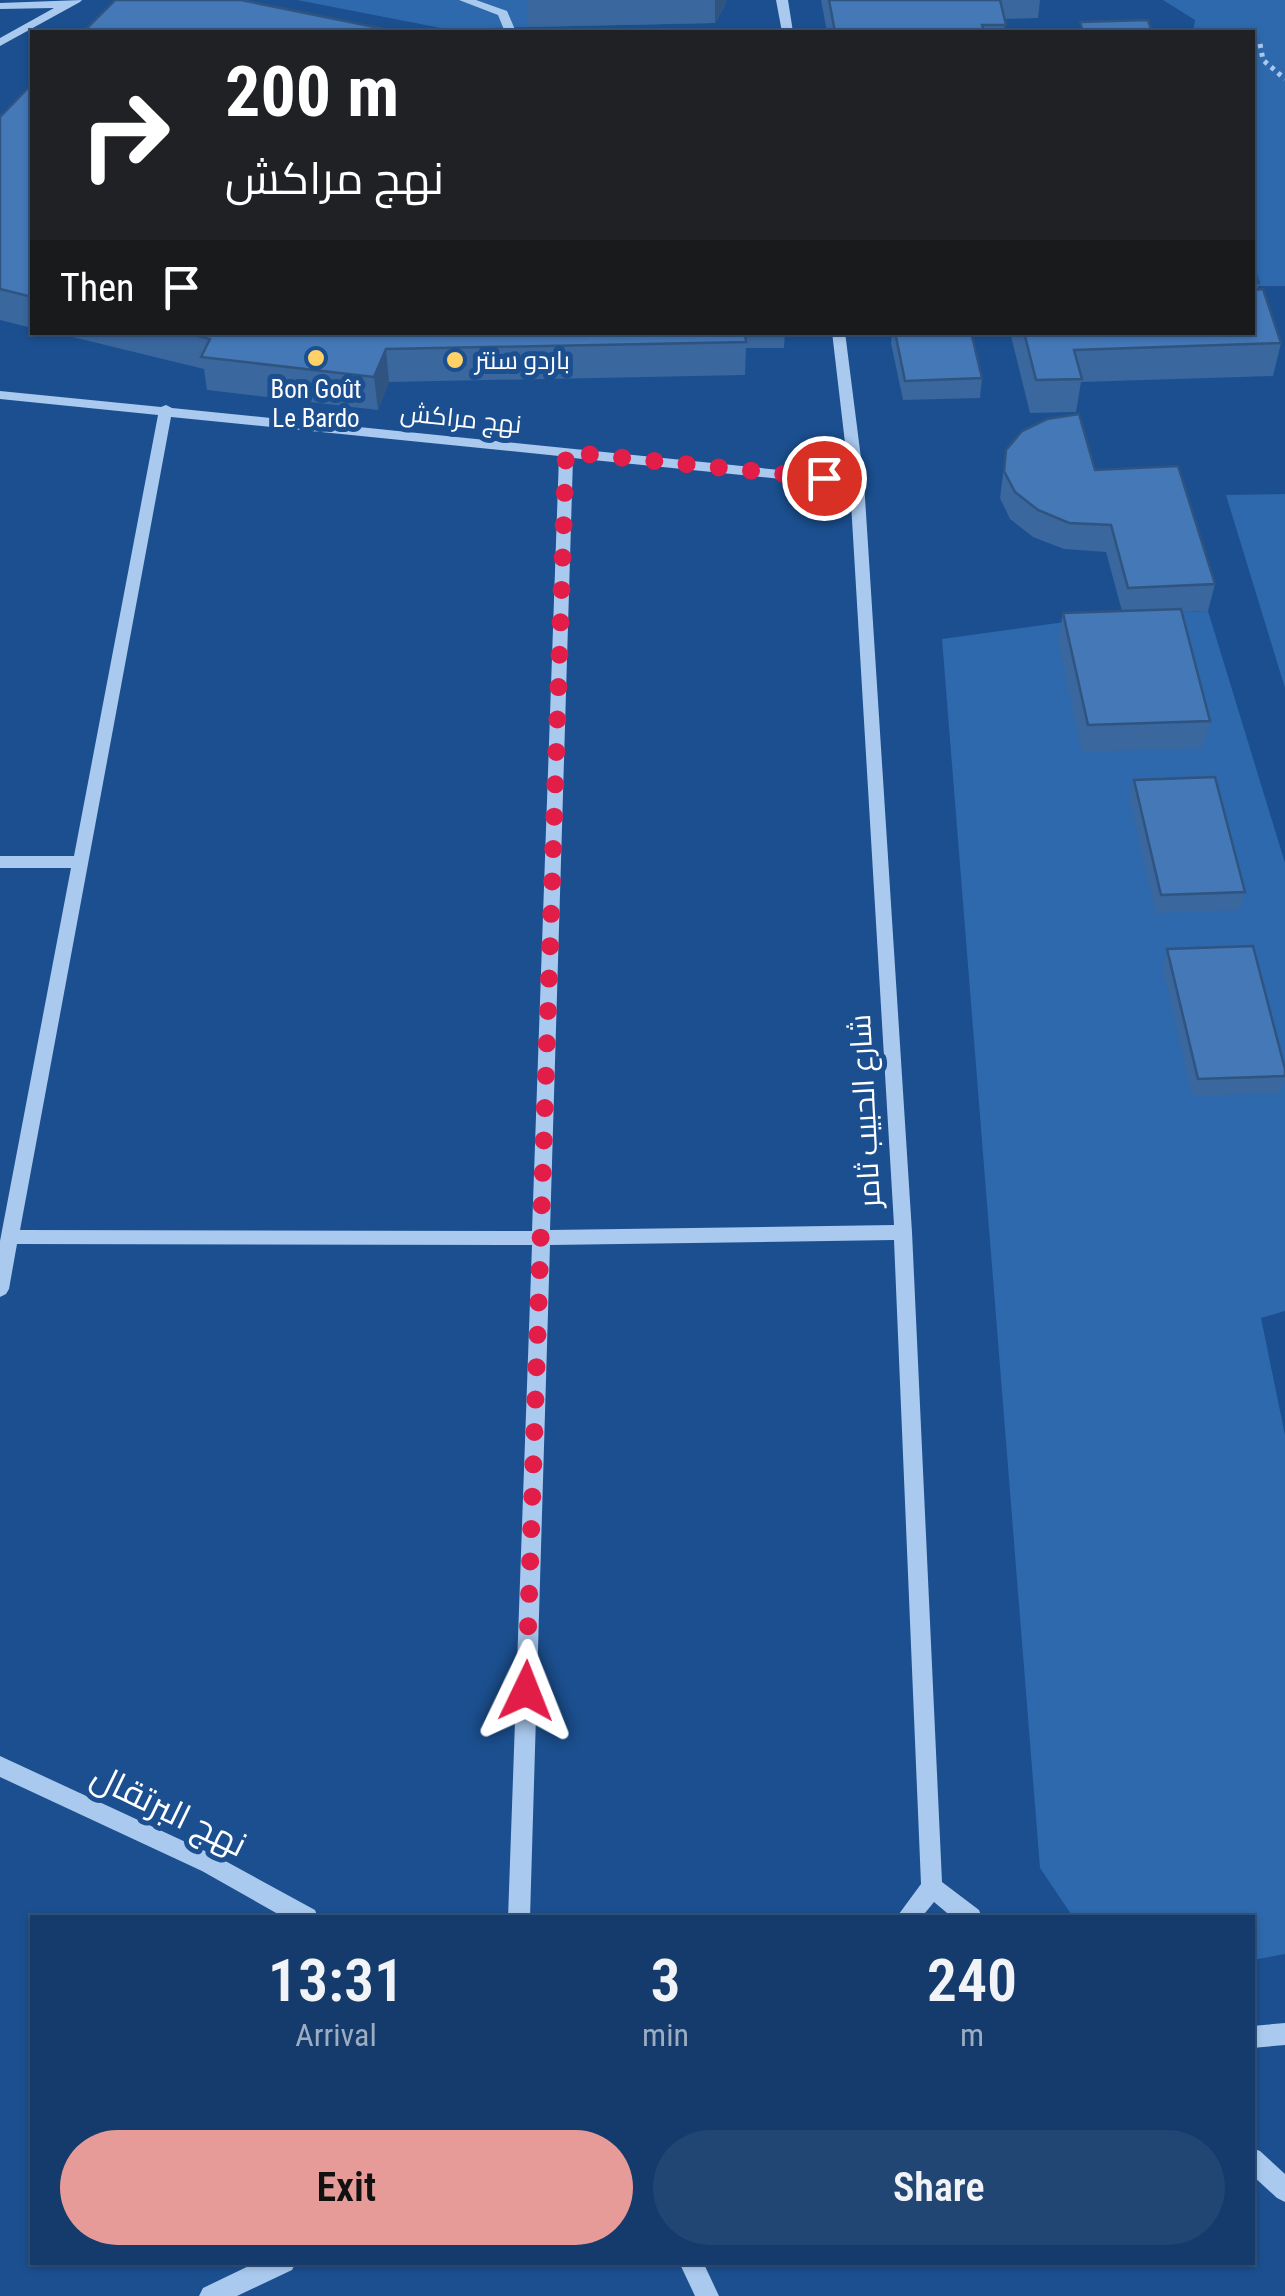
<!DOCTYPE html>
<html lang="en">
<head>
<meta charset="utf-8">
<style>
	:root { --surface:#143b6b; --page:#214673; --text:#f1f3f6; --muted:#9dadc1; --line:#33557e; --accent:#e69b98 }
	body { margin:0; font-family:"Roboto Condensed",Cairo,sans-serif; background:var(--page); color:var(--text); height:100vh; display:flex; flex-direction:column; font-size:38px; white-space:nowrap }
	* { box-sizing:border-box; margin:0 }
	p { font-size:32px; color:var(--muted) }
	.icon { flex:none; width:55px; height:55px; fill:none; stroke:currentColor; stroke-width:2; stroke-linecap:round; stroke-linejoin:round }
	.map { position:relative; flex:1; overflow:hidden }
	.panel { position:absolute; left:30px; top:1915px; width:1225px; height:350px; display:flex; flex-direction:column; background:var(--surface); border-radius:0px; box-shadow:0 2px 8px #0004,0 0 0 2px var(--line) }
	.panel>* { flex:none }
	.hud { position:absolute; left:30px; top:30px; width:1225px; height:305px; border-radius:0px; box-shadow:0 2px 8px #0004,0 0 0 2px var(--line); background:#202124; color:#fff; overflow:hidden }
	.pin { position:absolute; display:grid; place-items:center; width:85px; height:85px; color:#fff; margin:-42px; border:5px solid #fff; border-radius:50%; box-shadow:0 2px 10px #0007 }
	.me { position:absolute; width:110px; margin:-55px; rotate:2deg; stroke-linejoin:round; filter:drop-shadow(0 0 8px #0008) }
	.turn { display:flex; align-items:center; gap:35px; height:210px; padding:0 30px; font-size:45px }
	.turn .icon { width:130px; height:130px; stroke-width:2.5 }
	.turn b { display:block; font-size:70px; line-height:85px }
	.then { display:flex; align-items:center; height:95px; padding:0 30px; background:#0003; gap:20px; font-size:38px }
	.eta { display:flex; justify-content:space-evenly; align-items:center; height:170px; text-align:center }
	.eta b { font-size:60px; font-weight:600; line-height:70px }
	.button { display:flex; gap:20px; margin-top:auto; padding:20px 30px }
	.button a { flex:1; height:115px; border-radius:60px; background:var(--accent); color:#111; font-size:40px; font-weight:600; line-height:115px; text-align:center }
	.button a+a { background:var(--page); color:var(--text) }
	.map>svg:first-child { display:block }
	.green { fill:#2e69ad }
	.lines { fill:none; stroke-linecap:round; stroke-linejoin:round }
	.path { stroke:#a9c9ee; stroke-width:5; stroke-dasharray:4 5; stroke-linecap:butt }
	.minor { fill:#a9c9ee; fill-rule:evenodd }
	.wall { fill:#3a679d }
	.shaded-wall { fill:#305480 }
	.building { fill:#4478b7; stroke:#305480; stroke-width:2.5 }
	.route { stroke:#e11d48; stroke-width:18; stroke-dasharray:0 32.4 }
	.poi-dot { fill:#ffd166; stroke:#1b4f8f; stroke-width:4 }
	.labels { text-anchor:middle; stroke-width:10; stroke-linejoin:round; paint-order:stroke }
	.far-poi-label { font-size:25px; fill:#fff; stroke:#1b4f8f; text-anchor:start }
	.far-street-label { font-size:25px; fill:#fff; stroke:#1b4f8f }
	.street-label { font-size:30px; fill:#fff; stroke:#1b4f8f }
	.near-street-label { font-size:35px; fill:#fff; stroke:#1b4f8f }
</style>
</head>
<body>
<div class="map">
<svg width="1285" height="2296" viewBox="0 0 1285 2296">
	<rect width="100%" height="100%" fill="#1b4f8f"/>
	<!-- green -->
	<path class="green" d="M297,0h429v3l-11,20 -269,6z
		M1163,0h122v286h-32l-1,-254h-59l2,-12z
		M1285,494v194l-59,-193z
		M1208,611l77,252v448l-24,7 24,117v519l-32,6 -1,-42 -179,-1 -33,-49 -98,-1229 181,-25z"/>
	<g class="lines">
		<!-- path -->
		<path class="path" d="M1260,44l3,16 22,19"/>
		<!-- minor -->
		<path class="minor" d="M82,0l-2,2 -80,44v-8l54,-30 -54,1v-6z
			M459,0h17l31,11 9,21h-11l-7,-17z
			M776,0h12l5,32h-11z
			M832,332h13l19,150 48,750 30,650 37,28 3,8h-29l-19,-16 -13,16h-25l25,-34 -27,-644 -344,5 -20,673h-22l24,-673 -515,-1 -8,45 -3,5 -6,3v-56l71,-373h-71v-12h74l84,-441 -158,-16v-8l161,16 5,-2 6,3 677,69zM171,417l388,39 -27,775 -512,-1zM573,458l277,28 44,739 -344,5z
			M0,1756l218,101 97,53 3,8h-33l-83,-47 -202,-94z
			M1285,2023v22l-33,3v-22z
			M1252,2148l8,3 25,23v28l-8,-4 -25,-23z
			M257,2262h39l-4,8 -55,26h-38l4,-8z
			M679,2262h24l16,34h-24z"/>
	</g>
	<!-- wall -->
	<path class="wall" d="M528,0h198v3l-11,20 -187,4z
		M821,0h219l-2,18 -34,1 1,13h-178z
		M32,84v244l-32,-8v-203z
		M1252,264l7,19 -2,7 24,53 -8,33 -192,6 -5,30 -46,1 -20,-81h242z
		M52,332h733l-1,16h-38l-1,27 -356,7 -11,28 -171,-20 -3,-21z
		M892,332h79l11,46 -2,20 -77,2 -12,-57z
		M1006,450l89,20 120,114 -7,27 -26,1 28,109 -7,27 -121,4 -24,-112 5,-27 59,-2 -16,-59 -42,-3 -31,-12 -23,-18 -10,-21z
		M1134,780l111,112 -5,18 -84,3 -27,-115z
		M1167,949l118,120v11l-5,13 -88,3 -29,-129z"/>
	<!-- shaded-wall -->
	<path class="shaded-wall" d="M715,0h11v3l-11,20z
		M386,349l3,33 -11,28 -4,-33z"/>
	<!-- building -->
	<path class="building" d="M115,0h126l158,32h-316z
		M829,0h171l6,25h-24l2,7h-149z
		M1148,20l4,12h-69l-3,-10z
		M719,31v1h-64z
		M32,84v213l-32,-8v-172z
		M1252,264l7,19h-7z
		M1263,289l18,54 -207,7 8,29 -46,1 -12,-48h228v-42z
		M182,332h563l1,10 -360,7 -12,28 -173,-20 9,-18z
		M895,332h76l11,46 -77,3z
		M1079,414l16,56 83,-4 37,118 -87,4 -17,-63 -42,-2 -31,-13 -23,-18 -11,-21 2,-21 16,-19 25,-12z
		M1181,609l29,112 -122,4 -25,-112z
		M1215,777l30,115 -84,3 -27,-115z
		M1253,946l32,123v7l-87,3 -31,-130z"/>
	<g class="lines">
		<!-- route -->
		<path class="route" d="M526,1691l40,-1239 258,26"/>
	</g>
	<!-- markers -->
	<g class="poi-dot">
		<circle cx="316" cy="358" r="10"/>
		<circle cx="455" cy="360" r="10"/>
	</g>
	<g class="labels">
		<!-- far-poi labels -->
		<g class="far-poi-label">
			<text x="475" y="369">باردو سنتر</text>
			<text x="316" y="398" text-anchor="middle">Bon Goût<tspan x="316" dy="29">Le Bardo</tspan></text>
		</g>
		<!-- far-street labels -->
		<g class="far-street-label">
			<text transform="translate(461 418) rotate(6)" y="9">نهج مراكش</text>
		</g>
		<!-- street labels -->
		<g class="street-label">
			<text transform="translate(865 1111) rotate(-93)" y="10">شارع الحبيب ثامر</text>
		</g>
		<!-- near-street labels -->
		<g class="near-street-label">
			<text transform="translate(169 1810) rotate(26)" y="12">نهج البرتقال</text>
		</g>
	</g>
</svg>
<div class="pin" style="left:824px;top:478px;background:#d93025"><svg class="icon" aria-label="arrive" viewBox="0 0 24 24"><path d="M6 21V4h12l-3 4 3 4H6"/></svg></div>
<svg class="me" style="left:526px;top:1691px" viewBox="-20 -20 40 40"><path d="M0-17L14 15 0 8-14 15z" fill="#e11d48" stroke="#fff" stroke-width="4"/></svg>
<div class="hud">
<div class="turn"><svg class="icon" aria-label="right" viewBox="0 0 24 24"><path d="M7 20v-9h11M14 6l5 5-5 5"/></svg><div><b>200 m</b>نهج مراكش</div></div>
<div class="then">Then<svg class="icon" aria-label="arrive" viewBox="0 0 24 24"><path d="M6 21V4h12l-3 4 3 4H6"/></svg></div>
</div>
<section class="panel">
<div class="eta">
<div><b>13:31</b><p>Arrival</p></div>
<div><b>3</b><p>min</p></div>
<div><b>240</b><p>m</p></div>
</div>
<div class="button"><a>Exit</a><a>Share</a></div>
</section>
</div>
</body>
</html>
